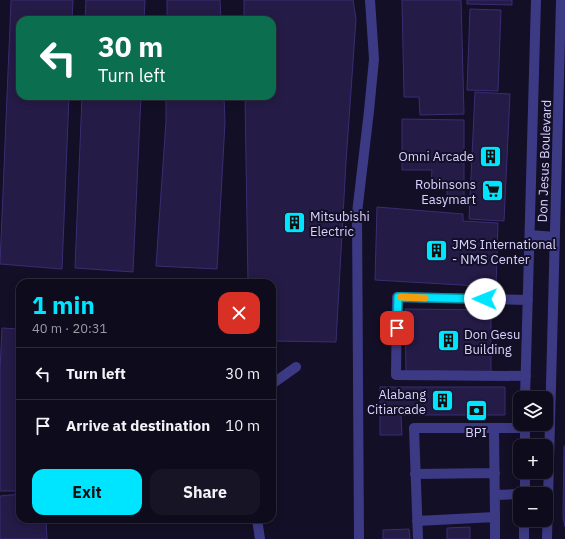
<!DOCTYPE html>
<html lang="en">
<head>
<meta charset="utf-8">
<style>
	:root { --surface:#0e0b1c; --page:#171425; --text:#f1f3f6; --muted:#9b9ba3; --line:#2e2b3b; --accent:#00e5ff }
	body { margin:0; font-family:"IBM Plex Sans",sans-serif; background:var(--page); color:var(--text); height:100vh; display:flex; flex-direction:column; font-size:15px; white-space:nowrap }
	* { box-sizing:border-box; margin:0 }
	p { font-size:13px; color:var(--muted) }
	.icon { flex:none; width:22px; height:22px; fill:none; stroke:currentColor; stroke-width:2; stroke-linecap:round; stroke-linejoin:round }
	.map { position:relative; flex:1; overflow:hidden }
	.details { position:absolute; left:16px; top:279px; width:260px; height:244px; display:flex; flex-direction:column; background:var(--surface); border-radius:12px; box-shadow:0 2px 10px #0003,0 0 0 1px var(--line) }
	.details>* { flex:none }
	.banner { position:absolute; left:16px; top:16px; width:260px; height:84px; border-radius:12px; box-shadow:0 2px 10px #0003,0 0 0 1px var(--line); background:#0b6e4f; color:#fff; overflow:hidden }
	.buttons { position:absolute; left:513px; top:391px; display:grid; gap:8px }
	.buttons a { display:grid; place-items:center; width:40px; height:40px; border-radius:8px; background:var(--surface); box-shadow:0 2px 10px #0003,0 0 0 1px var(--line); font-size:20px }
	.pin { position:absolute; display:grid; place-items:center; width:34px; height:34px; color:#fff; margin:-17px; border-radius:8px; box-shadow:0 2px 6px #0006 }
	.me { position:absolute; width:44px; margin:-22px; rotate:271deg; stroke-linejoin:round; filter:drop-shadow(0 0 3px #0008) }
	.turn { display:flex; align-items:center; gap:14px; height:84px; padding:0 16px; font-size:18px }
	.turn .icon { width:52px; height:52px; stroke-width:2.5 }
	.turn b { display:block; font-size:28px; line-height:34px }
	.round { display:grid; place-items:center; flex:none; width:42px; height:42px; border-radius:12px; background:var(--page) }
	.head { display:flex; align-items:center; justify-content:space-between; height:68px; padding:0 16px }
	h1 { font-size:24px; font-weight:700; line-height:30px; color:var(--accent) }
	.button { display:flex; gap:8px; margin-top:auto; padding:8px 16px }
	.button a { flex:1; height:46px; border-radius:12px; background:var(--accent); color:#111; font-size:16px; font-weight:700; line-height:46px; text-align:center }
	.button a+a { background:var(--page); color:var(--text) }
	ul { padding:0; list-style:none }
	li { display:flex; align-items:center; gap:12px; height:52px; padding:0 16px; border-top:1px solid var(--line) }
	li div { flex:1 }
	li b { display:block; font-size:15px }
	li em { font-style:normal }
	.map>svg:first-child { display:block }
	.building { fill:#241b47; stroke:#3b2d73 }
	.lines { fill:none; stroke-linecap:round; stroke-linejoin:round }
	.minor { stroke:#3d3a85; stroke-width:10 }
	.route-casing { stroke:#0095a6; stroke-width:10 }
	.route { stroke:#00e5ff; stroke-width:7 }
	.slow { stroke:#f59e0b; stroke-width:7 }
	.labels { text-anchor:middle; stroke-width:4; stroke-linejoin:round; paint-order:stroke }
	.poi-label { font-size:13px; fill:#d9d4ff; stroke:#130f26; text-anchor:end }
	.street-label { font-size:13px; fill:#d9d4ff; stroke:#130f26 }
</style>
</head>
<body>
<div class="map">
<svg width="565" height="539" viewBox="0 0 565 539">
	<rect width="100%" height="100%" fill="#130f26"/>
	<!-- building -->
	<path class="building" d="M11,0h62l-1,20h-52v76h49l-7,173 -62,-5z
		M86,0h59l-1,20h-59z
		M167,0h53l1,20h-54z
		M244,0h109l3,19 -10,143 -10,180 -64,-1v-58h-24l-3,-187h27v-76h-28z
		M402,0h59l3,114 -44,1 -1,-18h-15z
		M467,0h45v5l-45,-1z
		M470,9l31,1 -3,81 -31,-1z
		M475,92l35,2 -6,127 -35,-2z
		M82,96h59l-8,176 -58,-4z
		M166,96h58l1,26 -8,147 -61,-3 10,-145z
		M402,119l62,1v79h-17v-14h-16l1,-15h-30z
		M377,207l86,7v7l35,2 -2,64 -121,-7z
		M405,309l86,1v62h-85z
		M2,328l18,1v162h-20v-122z
		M380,387h125v28h-104l1,20h-22z
		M564,446h1v81l-2,-10z
		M20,494v25h26l1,20h-47v-43z
		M470,527v12h-23v-11z
		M409,529l1,10h-27v-9z"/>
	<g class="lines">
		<!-- minor -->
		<path class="minor" d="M530,235l25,2
			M526,376l-130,-1 1,-78 131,3
			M272,384l24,-17
			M525,398l11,-398
			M494,428l1,89
			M525,446v-22
			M415,474l80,-1
			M525,494v-22
			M496,495l52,-2
			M257,519l3,20
			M417,521l78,-4v22
			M359,539l-2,-326 12,-102 5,-52 -4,-59
			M418,539l-4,-111h111
			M524,539v-19
			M547,539l14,-539"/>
	</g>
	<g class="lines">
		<defs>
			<path id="route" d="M397,328l1,-31 87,2"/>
		</defs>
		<!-- route casing -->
		<use href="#route" class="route-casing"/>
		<!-- route -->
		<use href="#route" class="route"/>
		<!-- slow -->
		<path class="slow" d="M401,297l24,1"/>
	</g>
	<!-- icons -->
	<defs>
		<symbol id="building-square" viewBox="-11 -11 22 22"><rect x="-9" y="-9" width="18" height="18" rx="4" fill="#00e5ff" stroke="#130f26"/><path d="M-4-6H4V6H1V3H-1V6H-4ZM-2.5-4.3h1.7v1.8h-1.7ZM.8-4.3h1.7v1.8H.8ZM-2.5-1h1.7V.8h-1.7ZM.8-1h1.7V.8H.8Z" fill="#111"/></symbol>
		<symbol id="supermarket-square" viewBox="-11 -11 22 22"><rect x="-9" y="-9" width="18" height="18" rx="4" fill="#00e5ff" stroke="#130f26"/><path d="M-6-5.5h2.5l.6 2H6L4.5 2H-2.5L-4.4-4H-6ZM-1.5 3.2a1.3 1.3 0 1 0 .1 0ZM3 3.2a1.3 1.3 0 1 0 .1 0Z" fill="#111"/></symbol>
		<symbol id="bank-square" viewBox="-11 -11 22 22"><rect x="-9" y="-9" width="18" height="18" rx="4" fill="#00e5ff" stroke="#130f26"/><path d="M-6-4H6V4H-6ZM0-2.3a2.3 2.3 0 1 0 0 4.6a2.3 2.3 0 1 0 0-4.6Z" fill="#111"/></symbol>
	</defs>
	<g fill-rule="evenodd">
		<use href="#building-square" x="478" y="144" width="25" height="25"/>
		<use href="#supermarket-square" x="480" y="178" width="25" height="25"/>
		<use href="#building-square" x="282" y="210" width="25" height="25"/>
		<use href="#building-square" x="424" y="238" width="25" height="25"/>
		<use href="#building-square" x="436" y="328" width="25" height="25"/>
		<use href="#building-square" x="430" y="388" width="25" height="25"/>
		<use href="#bank-square" x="464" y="398" width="25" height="25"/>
	</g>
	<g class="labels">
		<!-- poi labels -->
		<g class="poi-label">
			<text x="474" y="161">Omni Arcade</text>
			<text x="476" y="189">Robinsons<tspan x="476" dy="15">Easymart</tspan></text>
			<text x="310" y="221" text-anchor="start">Mitsubishi<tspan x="310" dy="15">Electric</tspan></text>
			<text x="452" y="249" text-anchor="start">JMS International<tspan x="452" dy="15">- NMS Center</tspan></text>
			<text x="464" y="339" text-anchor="start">Don Gesu<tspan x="464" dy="15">Building</tspan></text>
			<text x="426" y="399">Alabang<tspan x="426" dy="15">Citiarcade</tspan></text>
			<text x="476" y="437" text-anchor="middle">BPI</text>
		</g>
		<!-- street labels -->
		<g class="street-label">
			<text transform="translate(544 161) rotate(-88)" y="5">Don Jesus Boulevard</text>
		</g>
	</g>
</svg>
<div class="buttons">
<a><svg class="icon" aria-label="layers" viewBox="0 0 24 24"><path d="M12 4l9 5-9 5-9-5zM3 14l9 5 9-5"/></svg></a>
<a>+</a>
<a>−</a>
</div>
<div class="pin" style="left:397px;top:328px;background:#d93025"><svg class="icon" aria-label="arrive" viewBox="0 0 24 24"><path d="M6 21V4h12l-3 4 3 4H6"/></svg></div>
<svg class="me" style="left:485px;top:299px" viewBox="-20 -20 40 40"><circle r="19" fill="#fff"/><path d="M0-13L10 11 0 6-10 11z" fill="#00e5ff"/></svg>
<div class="banner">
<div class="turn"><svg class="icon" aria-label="left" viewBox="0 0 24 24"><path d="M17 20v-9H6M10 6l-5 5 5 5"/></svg><div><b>30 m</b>Turn left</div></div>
</div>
<section class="details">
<div class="head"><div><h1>1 min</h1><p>40 m · 20:31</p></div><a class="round" style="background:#d93025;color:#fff"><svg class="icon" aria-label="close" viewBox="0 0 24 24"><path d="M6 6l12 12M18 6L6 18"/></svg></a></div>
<ul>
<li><svg class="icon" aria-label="left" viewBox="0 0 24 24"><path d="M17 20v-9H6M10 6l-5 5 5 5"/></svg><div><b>Turn left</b></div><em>30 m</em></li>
<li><svg class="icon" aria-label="arrive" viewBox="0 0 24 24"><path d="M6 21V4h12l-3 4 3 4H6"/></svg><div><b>Arrive at destination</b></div><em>10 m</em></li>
</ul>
<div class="button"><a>Exit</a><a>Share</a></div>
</section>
</div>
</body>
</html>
